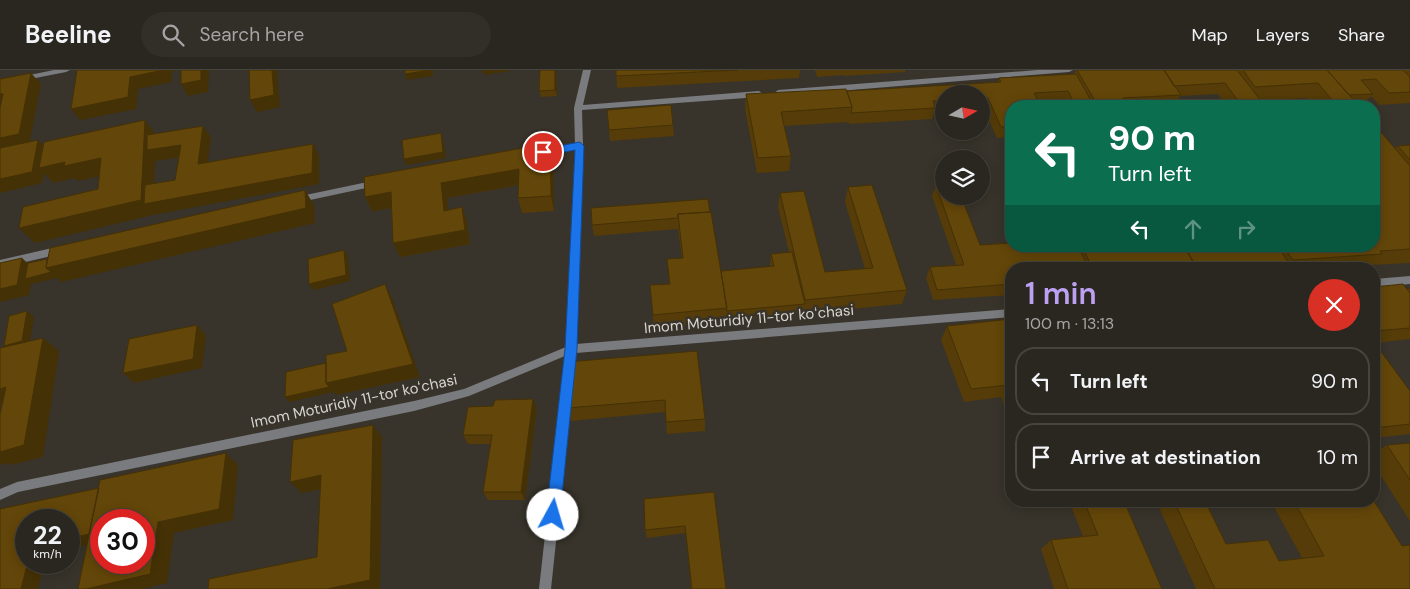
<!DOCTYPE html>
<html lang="en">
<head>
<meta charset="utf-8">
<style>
	:root { --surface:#2a2720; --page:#322f29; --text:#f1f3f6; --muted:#a5a5a5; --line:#46443e; --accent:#bca0f2 }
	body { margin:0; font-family:"DM Sans",sans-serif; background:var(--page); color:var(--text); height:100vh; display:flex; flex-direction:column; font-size:19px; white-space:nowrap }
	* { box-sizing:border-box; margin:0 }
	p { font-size:16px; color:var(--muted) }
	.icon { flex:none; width:28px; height:28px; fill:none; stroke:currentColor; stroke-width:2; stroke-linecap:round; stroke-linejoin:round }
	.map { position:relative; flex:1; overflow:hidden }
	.side { position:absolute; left:1005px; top:192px; width:375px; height:245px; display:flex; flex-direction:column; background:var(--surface); border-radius:20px; box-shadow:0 2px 12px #0003,0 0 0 1px var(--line) }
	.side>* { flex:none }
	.banner { position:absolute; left:1005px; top:30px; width:375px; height:152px; border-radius:20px; box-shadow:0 2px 12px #0003,0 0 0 1px var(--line); background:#0b6e4f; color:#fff; overflow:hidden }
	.needle { width:32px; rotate:81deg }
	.tools { position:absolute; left:935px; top:15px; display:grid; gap:10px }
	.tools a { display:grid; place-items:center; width:55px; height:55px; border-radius:50%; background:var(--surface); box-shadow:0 2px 12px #0003,0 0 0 1px var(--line); font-size:25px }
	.speed { position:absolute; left:15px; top:439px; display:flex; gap:10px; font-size:25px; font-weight:700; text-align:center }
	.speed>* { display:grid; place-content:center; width:65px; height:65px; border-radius:50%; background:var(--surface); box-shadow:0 2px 12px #0003,0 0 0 1px var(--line); line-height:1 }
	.speed small { font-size:12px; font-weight:400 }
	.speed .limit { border:8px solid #d22; background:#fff; color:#111 }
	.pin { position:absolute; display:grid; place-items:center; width:42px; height:42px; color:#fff; margin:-21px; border:2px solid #fff; border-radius:50%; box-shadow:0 1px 5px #0007 }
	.me { position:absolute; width:55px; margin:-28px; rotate:6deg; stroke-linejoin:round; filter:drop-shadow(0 0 4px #0008) }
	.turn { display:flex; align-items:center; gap:18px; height:105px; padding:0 20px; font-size:22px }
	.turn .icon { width:65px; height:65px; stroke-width:2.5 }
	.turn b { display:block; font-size:35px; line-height:42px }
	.lanes { display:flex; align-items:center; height:48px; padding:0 20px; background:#0003; justify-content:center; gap:25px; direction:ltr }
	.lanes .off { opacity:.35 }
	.round { display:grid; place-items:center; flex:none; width:52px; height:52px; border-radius:26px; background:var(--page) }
	.headline { display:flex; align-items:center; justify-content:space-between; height:85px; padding:0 20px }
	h1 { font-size:30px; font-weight:600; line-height:38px; color:var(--accent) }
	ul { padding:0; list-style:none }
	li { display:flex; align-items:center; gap:15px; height:68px; margin:0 10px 8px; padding:0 10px; border:2px solid var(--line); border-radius:20px }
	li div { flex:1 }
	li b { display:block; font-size:19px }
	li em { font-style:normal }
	header { display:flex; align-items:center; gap:30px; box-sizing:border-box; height:70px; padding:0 25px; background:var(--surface); border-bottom:1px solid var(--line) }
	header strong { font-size:24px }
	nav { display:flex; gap:28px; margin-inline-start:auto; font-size:18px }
	.search { width:350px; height:45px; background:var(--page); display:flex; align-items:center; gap:12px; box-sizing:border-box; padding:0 18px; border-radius:28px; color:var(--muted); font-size:19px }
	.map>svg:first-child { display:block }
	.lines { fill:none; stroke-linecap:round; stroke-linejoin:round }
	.street { fill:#797b7f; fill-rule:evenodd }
	.wall { fill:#553c08 }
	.shaded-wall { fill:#453106 }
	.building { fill:#634609; stroke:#453106; fill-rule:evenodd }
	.route { fill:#1a73e8; stroke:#114b97 }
	.labels { text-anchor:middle; stroke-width:5; stroke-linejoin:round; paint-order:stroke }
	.street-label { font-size:15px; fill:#d7d4cf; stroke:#38342b }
</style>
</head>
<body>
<header>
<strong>Beeline</strong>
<div class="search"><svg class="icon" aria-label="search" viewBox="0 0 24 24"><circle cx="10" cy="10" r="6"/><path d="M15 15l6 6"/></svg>Search here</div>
<nav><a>Map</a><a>Layers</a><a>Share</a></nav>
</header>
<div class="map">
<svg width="1410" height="519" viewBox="0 0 1410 519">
	<rect width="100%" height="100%" fill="#38342b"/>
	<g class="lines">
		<!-- street -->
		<path class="street" d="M54,0h16l-4,2 -66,13v-4z
			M583,0h8l-8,35 176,-14 4,3 -4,3 -177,13 1,36 -7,198 435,-35v8l-435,36 -25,236h-12l26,-233 -96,40 -55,15 -396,81 -18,8v-11l17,-7 397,-81 50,-12 102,-42 9,-197 -36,6 -4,-3 4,-3 36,-6 -1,-36z
			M1038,0h35l-4,2 -291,24 -4,-3 4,-3z
			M377,110l4,3 -1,2 -84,18 -4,-3 4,-3z
			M61,176l3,1 2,3 -2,3 -64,15v-8z
			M1410,206v8l-36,3v-8z"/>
	</g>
	<!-- wall -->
	<path class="wall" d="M556,0l1,26 -16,1 -2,-6z
		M616,0h184l-1,8 -182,10z
		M815,0h90v2l-61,4 -1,-1 -26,2z
		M1076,0h334v33l-31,2 -8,-9 -8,9h-5l1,1h-46l-7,-8 -46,3 5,5h-39l-8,-12 -38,2 -6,10h-110l-2,-3 -51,3v31l-14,1 -13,-29h-3v-15h-37v17l-10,1 -2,7 -83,5v-2l-65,4 7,30 -2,15 -32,2 -12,-64 1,-15 101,-3 151,-8 1,-5 75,-4z
		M673,55l1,11 -64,5 -1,-11z
		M550,73l3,15 1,53 -32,2 -4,-15 1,-13 -72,13 1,12 14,-3 5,15 3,22 -70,13 -8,-49 -20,3 -7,-14z
		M1410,75v118l-40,2 -3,3 -11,1h-345v26l-78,5 -7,-22 4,-11 26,-2 -24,-69 4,-11 44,60 31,1h363l21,-98 3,-2z
		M848,117l59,103 -5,14 -248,24 -4,-43 19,-1 -2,-25 15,-1 -4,-29 -84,7 -2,-11 116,-26 13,72 49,-4 1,-13 18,-2 -11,-45 2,-14 45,79 40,-3 -20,-67z
		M1374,217l36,2v50l-35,4 35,48v43l-36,4z
		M1011,249v104l-10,-26 -37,5 -23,-62 6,-14z
		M697,281l8,68v12l-38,3 -2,-22 -94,9 -4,-13z
		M493,336l44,3 -12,91h-37l-5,-8 8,-48h-23l-5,-9z
		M1410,373v78l-36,-56v-12l13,-8z
		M714,422l12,97h-35l-5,-56 -39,5 -2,-8z
		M1069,431h55l38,88h-108l-13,-40 10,-9 32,-4z
		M1156,431h49l21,43 53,17 23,-3 -29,-53 6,-4h95l28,45 8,43h-214z"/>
	<!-- shaded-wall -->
	<path class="shaded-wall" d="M164,0h15l-7,1 -1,11 -33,7 -2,20 -56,11 -9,-11 59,-32z
		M201,0h8l-1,22 -20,4 -7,-12z
		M253,0h24l3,37 -23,5 -7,-12z
		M433,0v6l-26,4 -2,-6z
		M482,0h28v1l-26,4z
		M555,0h1l1,26 -2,-6z
		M31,3l10,11 -12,61 -26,5 -3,-3v-9z
		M0,24h3l-3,14z
		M145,50l11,15 25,10 8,11 -34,5 -1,41 159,-58 6,11v29l-166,31 -118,28 -16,-15 122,-28z
		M203,56l8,11 -5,38 -8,-11z
		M441,63l2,6 3,19 -40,7 -2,-6z
		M38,70l10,11 17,11 36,-4 13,15 -36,8 -3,-3 -22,5 -9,-10 -2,10 -42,10v-14z
		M550,73l3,15 1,53 -3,-15z
		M519,99l4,15 -76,14 3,27 -6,-14 -3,-28z
		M305,120l9,15 1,18 -254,59 -4,-4 -26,6 -2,11 -29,7v-13l22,-31 12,11 12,-1z
		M391,122l7,15 -26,4 -7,-14z
		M462,137l5,15 3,22 -70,13 -7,-14z
		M344,180l4,6 2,25 -37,9 -4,-6z
		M385,214l7,14 28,79 -84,18 -3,-3 -44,10 -4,-5 41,-14 9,-2z
		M27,241l7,6 -5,29 -18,5 -7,-5z
		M197,255l9,11 -4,32 -68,15 -11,-10z
		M43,268l16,13 -16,106 -32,8 -3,-2 -8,2v-13z
		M6,317l17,13 -23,6v-17z
		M533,329l4,10 -12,91 -4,-8z
		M373,355l9,12 -2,152h-53z
		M226,383l12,12 -5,55 -59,13 -7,50 -25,6h-56l72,-67z
		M321,405l11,12 -30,6 -12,-11z
		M95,463l6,9 -32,7v-10z
		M28,492h16l-6,27h-17z"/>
	<!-- building -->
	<path class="building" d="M77,0h87l-34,7 -2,20 -57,12z
		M181,0h20v10l-20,4z
		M249,0h23l2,25 -24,5z
		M405,0h26l-26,4z
		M540,0h15v20l-16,1z
		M616,0h122l-122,6z
		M1077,0h87l17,25 -58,3 5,8h-30z
		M1164,0h73l28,36h-23l-17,-23 -51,3z
		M1243,0h84l32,36h-22l-19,-23 -63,4z
		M1327,0h76l7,7v15l-21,1 -13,-14 -15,1 12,14 -24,1z
		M31,3l-12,61 -19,4v-30l3,-14h-3v-15z
		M1076,4l18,32h-18l-8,-15 -34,2 7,13h-30v20l-10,1 -13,-29h-7v-4h-37v6l-11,1 2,7 -84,5 1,-6 -5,-16 154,-9 -2,-4z
		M846,19l6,18 -71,5 10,44 -33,2 -12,-64z
		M671,35l2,20 -64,5 -2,-20z
		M145,50l-4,80 -122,28 4,-21 75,-18 3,-31 -37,8 1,-4 -26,6 5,-26z
		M1374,54l36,42v83l-30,2 2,3 -89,6 -10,-14h91z
		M203,56l-5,38 115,-20 -1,29 -168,31 1,-19 30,-5 6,-35 -34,5v-15z
		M441,63l2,19 -39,7 -2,-19z
		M38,70l-6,32 -32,7v-31z
		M550,73l1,53 -33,2 1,-29 -78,14 3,28 18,-4 3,23 -72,13 -2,-51 -26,5 -1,-20z
		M1410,75v15l-12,-14z
		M872,115l35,105 -102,10 -25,-107 24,-2 21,81 48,-4 -25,-81z
		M936,115h8v11h17l19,49 31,-2v3h67l11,23h-78v15l-74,6 -7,-23 34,-2z
		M305,120l1,18 -260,60 4,-20z
		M708,129l2,13 -32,2v4l-86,7 -1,-17z
		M711,142l16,96 -74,7 -3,-30 20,-1 -3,-25 16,-1 -5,-44z
		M1082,176h102l13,22 -104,1z
		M1184,176h94l11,18 -77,5h-15z
		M344,180l2,25 -37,9 -1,-25z
		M792,182l13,52 -78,7 -6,-40 53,-5 -3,-12z
		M22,188l-5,27 -17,4v-26z
		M47,189l-1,9 5,4 -26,7 3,-16z
		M385,214l28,80 -87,19v-28l21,-4 -15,-47z
		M1403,214l7,9v35l-36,3v-44z
		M27,241l-5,30 -18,5 5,-30z
		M1011,249v72l-2,-6 -38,4 -24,-63z
		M197,255l-4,34 -70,14 6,-34z
		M43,268l-19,107 -24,7v-38l6,-27 -6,2v-41z
		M1374,272l36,49v33l-36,4z
		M697,281l8,68 -39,3 -1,-22 -98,8v-46z
		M326,293v20l3,4 -44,10 1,-25z
		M533,329l-12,93h-38l9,-57h-29l5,-28 25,-1 2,-6z
		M373,355l-3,155 -43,9h-119l1,-10 108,-22 4,-82 -31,7 3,-42z
		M1410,373v37l-23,-35z
		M226,383l-7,56 -61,13 -8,52 -64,15h-8l22,-109zM101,450h43v42h-43z
		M99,418l-10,46 -20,5v-19h-43v42h2l-7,27h-21v-80z
		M714,422l12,97h-34l-7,-63 -40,4 -1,-31z
		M1084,431h40l38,88h-94l-17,-49 47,-5z
		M1174,431h31l21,43 42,-4 11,21 45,-5 -30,-55h80l28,45 8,-1v44h-195z"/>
	<!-- route -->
	<path class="route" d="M580,72l4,4 -7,203 -17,166 -2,4 -5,2 -5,-2 -2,-4 19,-166 10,-199 -32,6 -5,-4 5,-3z"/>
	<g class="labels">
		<!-- street labels -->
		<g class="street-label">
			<text transform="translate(749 249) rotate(-5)" y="5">Imom Moturidiy 11-tor koʻchasi</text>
			<text transform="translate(354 331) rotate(-12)" y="5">Imom Moturidiy 11-tor koʻchasi</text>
		</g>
	</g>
</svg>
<div class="tools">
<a><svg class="needle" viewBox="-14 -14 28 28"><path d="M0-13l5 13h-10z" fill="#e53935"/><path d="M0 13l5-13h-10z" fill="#a5a5a5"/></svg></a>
<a><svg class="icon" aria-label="layers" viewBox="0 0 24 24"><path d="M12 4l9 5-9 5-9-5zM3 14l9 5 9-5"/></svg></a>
</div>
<div class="speed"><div>22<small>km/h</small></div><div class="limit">30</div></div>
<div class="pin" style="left:543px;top:82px;background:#d93025"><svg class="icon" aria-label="arrive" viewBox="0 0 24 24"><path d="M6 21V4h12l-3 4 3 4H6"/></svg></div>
<svg class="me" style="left:553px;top:445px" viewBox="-20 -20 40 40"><circle r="19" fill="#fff"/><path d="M0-13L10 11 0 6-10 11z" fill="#1a73e8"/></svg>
<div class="banner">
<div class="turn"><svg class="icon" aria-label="left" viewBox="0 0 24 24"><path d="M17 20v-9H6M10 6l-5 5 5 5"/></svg><div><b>90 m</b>Turn left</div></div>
<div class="lanes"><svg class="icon" aria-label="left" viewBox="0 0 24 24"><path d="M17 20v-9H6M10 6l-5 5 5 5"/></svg><svg class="icon off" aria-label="ahead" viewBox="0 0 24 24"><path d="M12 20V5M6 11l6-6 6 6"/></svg><svg class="icon off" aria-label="right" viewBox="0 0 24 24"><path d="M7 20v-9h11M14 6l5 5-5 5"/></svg></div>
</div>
<section class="side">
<div class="headline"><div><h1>1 min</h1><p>100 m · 13:13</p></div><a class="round" style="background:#d93025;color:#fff"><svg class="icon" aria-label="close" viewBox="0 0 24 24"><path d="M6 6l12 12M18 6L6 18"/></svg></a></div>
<ul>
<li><svg class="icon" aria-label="left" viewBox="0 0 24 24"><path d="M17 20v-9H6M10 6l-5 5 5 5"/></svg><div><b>Turn left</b></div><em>90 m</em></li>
<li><svg class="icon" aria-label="arrive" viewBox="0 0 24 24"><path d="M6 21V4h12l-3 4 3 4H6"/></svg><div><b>Arrive at destination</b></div><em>10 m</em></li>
</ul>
</section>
</div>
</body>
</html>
